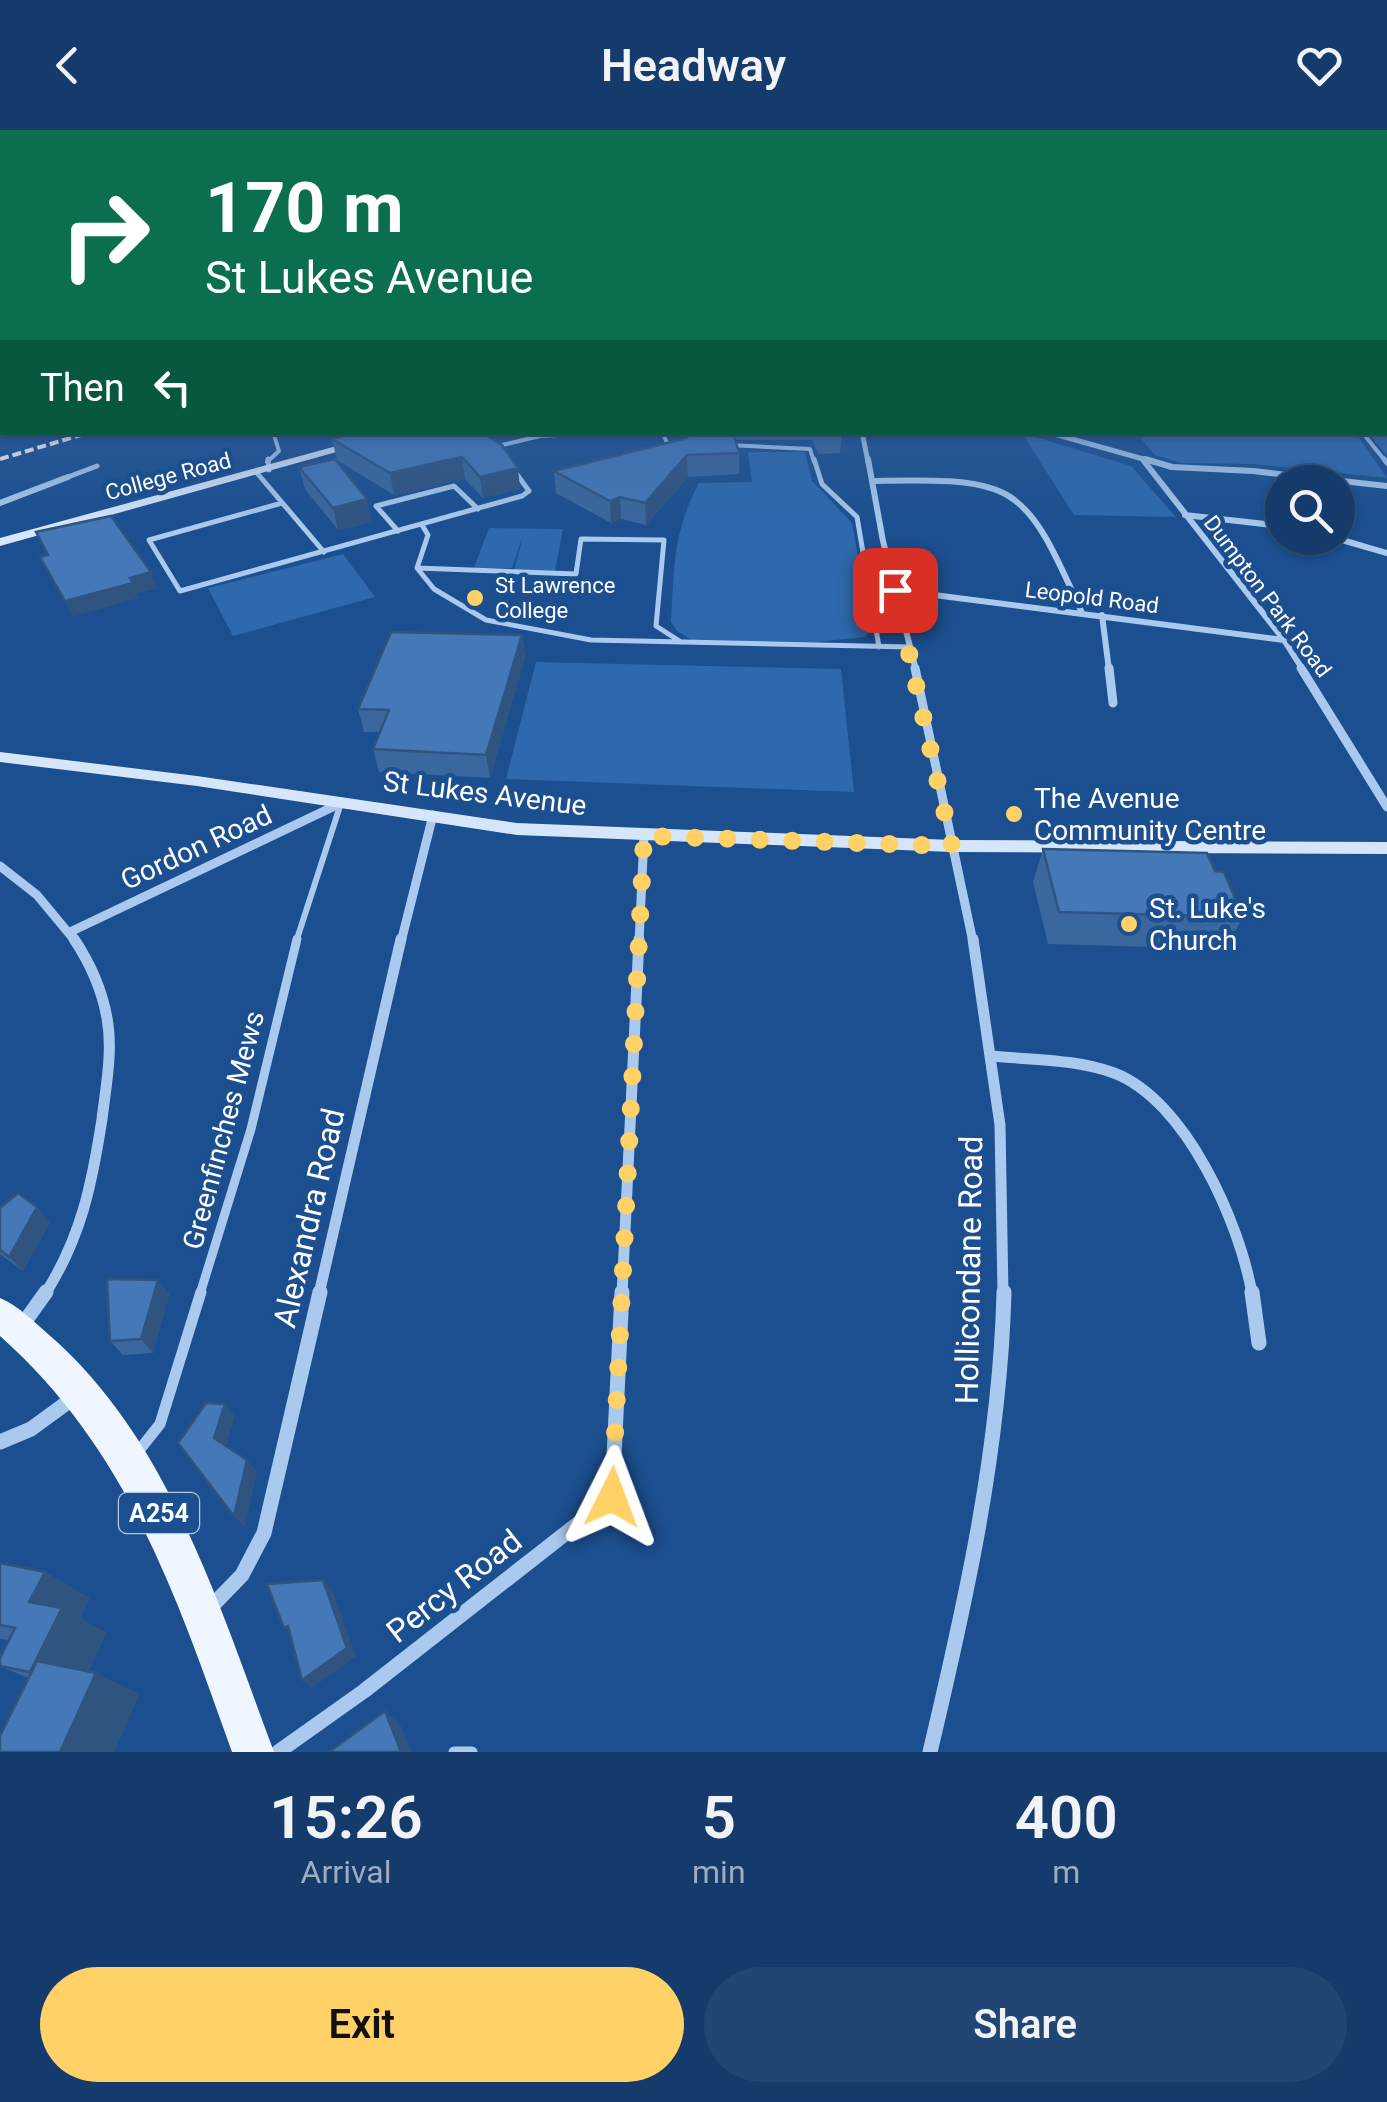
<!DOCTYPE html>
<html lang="en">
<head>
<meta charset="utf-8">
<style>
	:root { --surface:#143b6b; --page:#214673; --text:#f1f3f6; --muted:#9dadc1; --line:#33557e; --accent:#ffd166 }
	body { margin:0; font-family:Roboto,sans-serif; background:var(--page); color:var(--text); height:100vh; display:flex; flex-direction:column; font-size:38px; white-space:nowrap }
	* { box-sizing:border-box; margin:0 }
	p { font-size:32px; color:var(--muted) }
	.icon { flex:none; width:55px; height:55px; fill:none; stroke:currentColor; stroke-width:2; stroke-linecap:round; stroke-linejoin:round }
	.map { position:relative; height:1622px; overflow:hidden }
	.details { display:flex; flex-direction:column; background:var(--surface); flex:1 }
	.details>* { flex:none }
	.hud { position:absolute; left:0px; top:0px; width:1388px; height:305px; box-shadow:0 2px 8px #0004,0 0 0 2px var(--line); background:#0b6e4f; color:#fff; overflow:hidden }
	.buttons { position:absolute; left:1265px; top:335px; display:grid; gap:20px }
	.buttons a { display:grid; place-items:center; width:90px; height:90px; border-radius:50%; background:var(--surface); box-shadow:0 2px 8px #0004,0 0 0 2px var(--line); font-size:50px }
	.pin { position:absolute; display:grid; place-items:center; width:85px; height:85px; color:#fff; margin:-42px; border-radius:20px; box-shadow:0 5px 15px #0006 }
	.me { position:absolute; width:110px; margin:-55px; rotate:3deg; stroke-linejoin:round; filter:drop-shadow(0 0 8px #0008) }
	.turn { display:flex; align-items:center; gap:35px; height:210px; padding:0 40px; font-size:45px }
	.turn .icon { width:130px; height:130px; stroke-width:2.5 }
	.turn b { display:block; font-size:70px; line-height:85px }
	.then { display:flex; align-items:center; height:95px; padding:0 40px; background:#0003; gap:20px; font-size:38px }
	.eta { display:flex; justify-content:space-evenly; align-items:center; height:170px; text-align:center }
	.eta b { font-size:60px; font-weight:600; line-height:70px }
	.cta { display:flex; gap:20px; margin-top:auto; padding:20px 40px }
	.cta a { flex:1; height:115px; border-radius:60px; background:var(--accent); color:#111; font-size:40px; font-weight:600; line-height:115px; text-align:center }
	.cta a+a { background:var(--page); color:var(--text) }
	header { display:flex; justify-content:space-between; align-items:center; height:130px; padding:0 40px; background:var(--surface); font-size:45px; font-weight:600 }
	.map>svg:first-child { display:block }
	.green { fill:#2e69ad }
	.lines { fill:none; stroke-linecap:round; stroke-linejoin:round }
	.lane-far4 { stroke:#a9c9ee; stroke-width:4 }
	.lane-far3 { stroke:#a9c9ee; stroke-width:5 }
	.lane-far2 { stroke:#a9c9ee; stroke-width:6 }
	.lane-far1 { stroke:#a9c9ee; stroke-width:9 }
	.lane { stroke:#a9c9ee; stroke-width:11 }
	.street-far4 { stroke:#a9c9ee; stroke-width:5 }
	.street-far3 { stroke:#a9c9ee; stroke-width:6 }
	.street-far2 { stroke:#a9c9ee; stroke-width:9 }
	.street-far1 { stroke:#a9c9ee; stroke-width:11 }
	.street { stroke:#a9c9ee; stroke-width:15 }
	.secondary { fill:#d6e6fa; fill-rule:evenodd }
	.primary { fill:#f0f6ff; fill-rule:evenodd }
	.rail { stroke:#fff; stroke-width:4; stroke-dasharray:9 4; stroke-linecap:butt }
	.wall { fill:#3a679d }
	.shaded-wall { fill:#305480 }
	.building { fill:#4478b7; stroke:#305480; stroke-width:2.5 }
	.route { stroke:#ffd166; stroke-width:18; stroke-dasharray:0 32.4 }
	.poi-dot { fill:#ffd166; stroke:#1b4f8f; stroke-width:4 }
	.labels { text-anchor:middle; stroke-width:9; stroke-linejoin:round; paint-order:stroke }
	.far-street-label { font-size:22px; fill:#fff; stroke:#1b4f8f }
	.far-poi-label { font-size:22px; fill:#fff; stroke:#1b4f8f; text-anchor:start }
	.shield { fill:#1b4f8f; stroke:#bbcadd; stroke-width:2.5 }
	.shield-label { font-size:25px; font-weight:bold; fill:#fff }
	.street-label { font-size:28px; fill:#fff; stroke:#1b4f8f }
	.poi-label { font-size:28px; fill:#fff; stroke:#1b4f8f; text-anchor:start }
	.near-street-label { font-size:32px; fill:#fff; stroke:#1b4f8f }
</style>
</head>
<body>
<header><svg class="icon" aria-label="back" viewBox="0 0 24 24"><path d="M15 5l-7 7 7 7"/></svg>Headway<svg class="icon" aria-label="heart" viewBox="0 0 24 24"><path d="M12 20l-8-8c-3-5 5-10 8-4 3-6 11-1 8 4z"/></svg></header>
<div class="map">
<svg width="1387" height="1622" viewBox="0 0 1387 1622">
	<rect width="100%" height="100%" fill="#1b4f8f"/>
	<!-- green -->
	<path class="green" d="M1385,170l2,155 -17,-20h-13l30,43 -135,-14 -71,-1 -26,-8 -19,-22 249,-1z
		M1022,303l109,33 45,51 -102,-2z
		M748,322h57l7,29 40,42 19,105 -6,9 -50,5 -123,-2 -15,-9 -6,-9c3,-53 2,-91 28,-139l53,-1z
		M489,398l74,1 -8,42 -41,-1 10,-37 -12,35h-38z
		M343,424l32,43 -142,39 -25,-48z
		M536,532l305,7 13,123 -348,-13z"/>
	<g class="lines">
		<!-- lane-far4 -->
		<path class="lane-far4" d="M662,302l7,15
			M1362,302l24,30
			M728,315l82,4 4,13
			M500,319l-2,-3 42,-10 78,-4
			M267,332l12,-11 -6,-19"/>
		<!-- lane-far3 -->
		<path class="lane-far3" d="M268,329l1,11
			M814,329l8,25 35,33 22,130
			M1384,329l3,4
			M257,343l67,79
			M68,347l29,-11
			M282,373l-133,37 31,51 342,-95 7,-5 -16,-22
			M422,395l6,10 -11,33 17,21 52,31 105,20 319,7
			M398,401l-22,-25 78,-20 24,23
			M417,438l159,6 5,-35 83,1 -8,86 25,16"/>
		<!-- lane-far2 -->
		<path class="lane-far2" d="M296,812l45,-139"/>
		<!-- lane-far1 -->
		<path class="lane-far1" d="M200,1164l51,-165 46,-190"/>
		<!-- lane -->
		<path class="lane" d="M137,1323l23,-29 41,-132
			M454,1622h18"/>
		<!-- street-far4 -->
		<path class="street-far4" d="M862,302l6,30
			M1047,302l107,30"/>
		<!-- street-far3 -->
		<path class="street-far3" d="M868,329l15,82 33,129
			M1145,329l27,8 81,4 134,15
			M1144,331l140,179 19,30
			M875,351c143,-3 149,2 207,132
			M0,373l68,-26
			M1185,385l97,11
			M1335,408l52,15
			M895,460l389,50
			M1102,485l7,55"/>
		<!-- street-far2 -->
		<path class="street-far2" d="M915,538l58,274
			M1109,538l4,35
			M1301,538l86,139
			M0,736l37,29 39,47
			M70,802l271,-129
			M401,812l32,-127
			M639,812l5,-106"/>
		<!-- street-far1 -->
		<path class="street-far1" d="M973,809l27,186 3,169
			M992,926c40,4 84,3 122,17 72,27 126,151 138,221
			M45,1164c36,-56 47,-110 57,-175 4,-33 11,-68 5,-101 -5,-28 -17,-55 -33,-79
			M319,1164l82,-355
			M622,1164l17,-355"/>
		<!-- street -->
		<path class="street" d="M1252,1162l7,51
			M21,1197l25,-35
			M0,1312l31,-13 41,-30
			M211,1477l31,-32 22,-42 56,-241
			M278,1622l86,-61 248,-194 10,-205
			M930,1622c36,-152 70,-303 74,-460"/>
		<!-- secondary -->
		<path class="secondary" d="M388,302h20l-408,114v-8z
			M0,622l197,24 320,47 435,17 435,2v12l-435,-2 -435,-17 -320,-49 -197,-24z"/>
		<!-- primary -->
		<path class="primary" d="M0,1168c19,8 33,23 48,36 121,104 172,274 226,418h-42c-56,-157 -104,-302 -232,-416z"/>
		<!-- rail -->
		<path class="rail" d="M0,329l91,-27"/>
	</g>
	<!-- wall -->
	<path class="wall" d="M460,302l60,57 -37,9 -18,-19 -71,16 -57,-35 -5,-21z
		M686,302h156v1l-2,20 -21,1 -7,-14h-77l4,13v21l-51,3 -42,48 -25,-6 -10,4 -55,-30 -2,-22 132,-33z
		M299,337l73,55 -34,8 -33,-41z
		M522,505l3,22 -35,121 -111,-6 -6,-23 7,-17h-16l-6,-23z
		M1043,719l172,22 28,46 -17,32 -178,-5 -15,-62z
		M0,1078l50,14 -27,49 -23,-17z
		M158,1150l11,14 -16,59 -30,2 -13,-14z
		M0,1433l45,9 44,26 -9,20 26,15 -18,39 51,22 -25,58h-114l28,-74 -28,-12 9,-26 -9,-1z"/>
	<!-- shaded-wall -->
	<path class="shaded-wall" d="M687,325l1,22 -42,48 -1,-22z
		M462,327l3,22 -71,16 -4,-22z
		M518,338l2,21 -37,9 -3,-21z
		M620,367l1,22 -10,4 -1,-22z
		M367,369l5,23 -34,8 -5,-22z
		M151,442l6,16 -20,5 2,5 -67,19 -7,-16 65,-23z
		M522,505l3,22 -35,121 -4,-23z
		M37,1077l13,15 -27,49 -14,-14z
		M158,1150l11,14 -16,59 -12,-14z
		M225,1274l10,12 -10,34 -11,-12z
		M247,1330l10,11 -12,56 -11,-11z
		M45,1442l44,26 -9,20 26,15 -28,60 -48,-21 -1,-70z
		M323,1450l9,9 24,67 -44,32 -10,-8z
		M96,1543l43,21 -25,58h-54z
		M385,1581l15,13 12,28h-11z"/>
	<!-- building -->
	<path class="building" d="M357,302h103l2,2 18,-2 22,13 16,23 -38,9 -18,-20 -72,16 -58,-34z
		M686,302h47l6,21 -52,2 -42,48 -25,-6 -10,4 -56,-30 133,-33z
		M819,302h23v1l-22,2z
		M335,329l32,40 -34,9 -34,-41z
		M111,386l40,56 -21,6 3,5 -68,18 -25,-44 8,-2 -12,-23z
		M391,502l131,3 -36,120 -113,-6 16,-39 -31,-1z
		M1043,719l164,4 8,18 9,1 19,45 -184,-5z
		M18,1063l19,14 -28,50 -9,-7v-42z
		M107,1149l51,1 -17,59 -31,2z
		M206,1273l19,1 -11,34 33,22 -13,56 -56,-73z
		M0,1433l45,9 -16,30 33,6 -32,64 -30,-6v-8l15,-30 -15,-3z
		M323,1450l24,68 -45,32 -14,-54 -4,2 -17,-44z
		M37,1531l59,12 -36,79h-60v-16z
		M385,1581l16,41h-72z"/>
	<!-- sky -->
	<linearGradient id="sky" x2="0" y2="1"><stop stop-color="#0f2b4f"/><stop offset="0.43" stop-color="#39639b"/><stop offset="1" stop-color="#39639b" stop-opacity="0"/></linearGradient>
	<rect width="1387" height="397" fill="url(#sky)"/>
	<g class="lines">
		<!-- route -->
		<path class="route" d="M612,1367l32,-661 308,10 -57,-256"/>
	</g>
	<!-- markers -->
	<g class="poi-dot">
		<circle cx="475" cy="468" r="10"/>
		<circle cx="1014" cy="684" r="10"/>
		<circle cx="1129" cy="794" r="10"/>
	</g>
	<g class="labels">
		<!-- far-street labels -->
		<g class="far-street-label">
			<text transform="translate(168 346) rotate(-15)" y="8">College Road</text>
			<text transform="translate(1268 466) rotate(53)" y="8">Dumpton Park Road</text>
			<text transform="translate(1092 467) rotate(7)" y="8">Leopold Road</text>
		</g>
		<!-- far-poi labels -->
		<g class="far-poi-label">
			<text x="495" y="463">St Lawrence<tspan x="495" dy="25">College</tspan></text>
		</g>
		<!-- shield labels -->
		<rect class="shield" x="119" y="1363" width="80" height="40" rx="8"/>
		<g class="shield-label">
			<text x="159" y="1392">A254</text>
		</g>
		<!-- street labels -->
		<g class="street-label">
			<text transform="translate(485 663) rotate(7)" y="10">St Lukes Avenue</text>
			<text transform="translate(196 717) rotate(-25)" y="10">Gordon Road</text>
			<text transform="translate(223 1000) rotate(-75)" y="10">Greenfinches Mews</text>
		</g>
		<!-- poi labels -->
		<g class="poi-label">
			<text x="1034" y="678">The Avenue<tspan x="1034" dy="32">Community Centre</tspan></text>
			<text x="1149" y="788">St. Luke's<tspan x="1149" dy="32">Church</tspan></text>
		</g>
		<!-- near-street labels -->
		<g class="near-street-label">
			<text transform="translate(309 1088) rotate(-77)" y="11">Alexandra Road</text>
			<text transform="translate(969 1140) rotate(-89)" y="11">Hollicondane Road</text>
			<text transform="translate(454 1456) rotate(-38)" y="11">Percy Road</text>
		</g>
	</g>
</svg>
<div class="buttons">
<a><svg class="icon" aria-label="search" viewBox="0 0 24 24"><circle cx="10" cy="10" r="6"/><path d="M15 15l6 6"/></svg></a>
</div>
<div class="pin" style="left:895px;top:460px;background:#d93025"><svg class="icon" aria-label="arrive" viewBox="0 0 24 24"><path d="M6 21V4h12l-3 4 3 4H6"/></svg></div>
<svg class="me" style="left:612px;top:1367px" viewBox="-20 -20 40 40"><path d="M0-17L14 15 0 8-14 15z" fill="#ffd166" stroke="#fff" stroke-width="4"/></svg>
<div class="hud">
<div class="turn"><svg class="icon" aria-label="right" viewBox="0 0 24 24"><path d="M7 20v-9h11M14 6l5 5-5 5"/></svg><div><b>170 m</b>St Lukes Avenue</div></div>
<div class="then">Then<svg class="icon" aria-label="left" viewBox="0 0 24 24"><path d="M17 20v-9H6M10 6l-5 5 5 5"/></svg></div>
</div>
</div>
<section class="details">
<div class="eta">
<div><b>15:26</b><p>Arrival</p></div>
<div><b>5</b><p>min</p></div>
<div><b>400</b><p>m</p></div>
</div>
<div class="cta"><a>Exit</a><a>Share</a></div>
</section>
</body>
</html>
